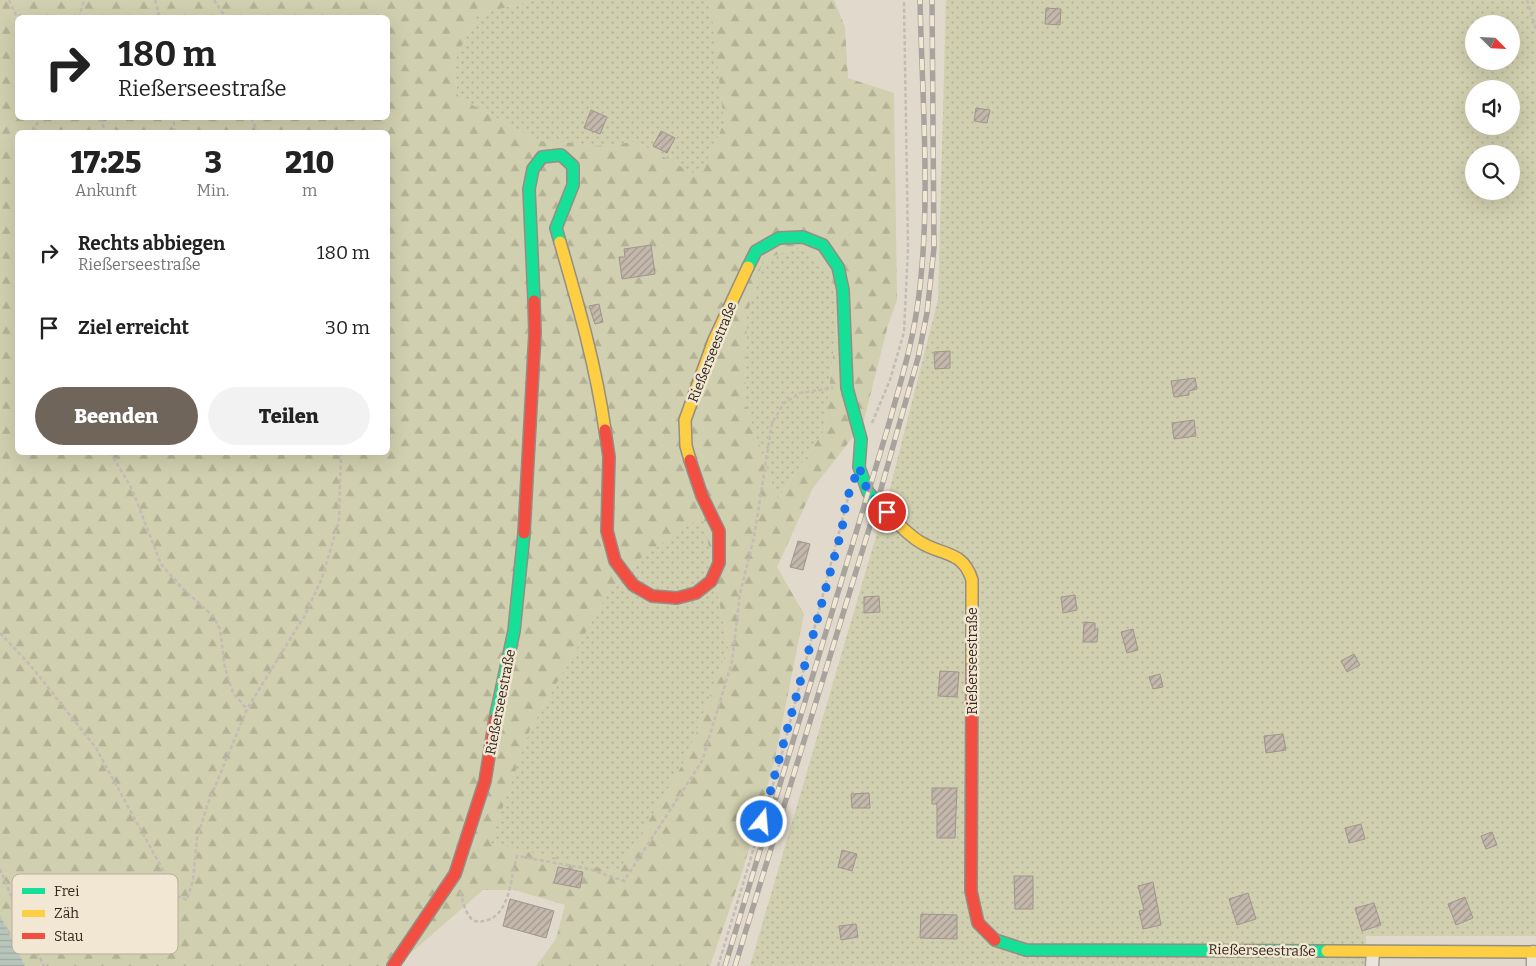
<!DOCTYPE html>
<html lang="de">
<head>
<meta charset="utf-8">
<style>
	:root { --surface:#fff; --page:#f2f2f2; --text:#222; --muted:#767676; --accent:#70655b }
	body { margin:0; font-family:Bitter,serif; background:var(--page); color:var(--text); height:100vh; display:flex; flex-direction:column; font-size:19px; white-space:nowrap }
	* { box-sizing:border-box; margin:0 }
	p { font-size:16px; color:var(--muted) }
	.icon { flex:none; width:28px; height:28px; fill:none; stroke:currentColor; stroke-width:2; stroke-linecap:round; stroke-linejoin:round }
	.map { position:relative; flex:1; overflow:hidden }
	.panel { position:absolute; left:15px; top:130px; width:375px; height:325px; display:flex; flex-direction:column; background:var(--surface); border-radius:8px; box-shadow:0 5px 20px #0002 }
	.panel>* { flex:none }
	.hud { position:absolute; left:15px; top:15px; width:375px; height:105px; border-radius:8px; box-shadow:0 5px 20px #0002; background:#fff; color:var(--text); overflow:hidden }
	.needle { width:32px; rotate:114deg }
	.buttons { position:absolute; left:1465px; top:15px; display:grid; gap:10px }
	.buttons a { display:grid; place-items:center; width:55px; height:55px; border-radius:50%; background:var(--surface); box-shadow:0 5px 20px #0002; font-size:25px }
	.pin { position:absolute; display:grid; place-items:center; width:42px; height:42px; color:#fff; margin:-21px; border:2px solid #fff; border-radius:50%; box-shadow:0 1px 5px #0007 }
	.me { position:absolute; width:55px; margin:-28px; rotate:17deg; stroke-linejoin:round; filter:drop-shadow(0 0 4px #0008) }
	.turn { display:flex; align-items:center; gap:18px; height:105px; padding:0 20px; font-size:22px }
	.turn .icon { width:65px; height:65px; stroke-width:2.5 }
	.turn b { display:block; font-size:35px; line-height:42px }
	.eta { display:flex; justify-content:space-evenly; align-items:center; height:85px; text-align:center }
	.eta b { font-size:30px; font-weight:800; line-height:35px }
	.primary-button { display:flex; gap:10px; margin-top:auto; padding:10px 20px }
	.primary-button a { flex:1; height:58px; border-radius:30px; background:var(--accent); color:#fff; font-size:20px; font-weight:800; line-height:58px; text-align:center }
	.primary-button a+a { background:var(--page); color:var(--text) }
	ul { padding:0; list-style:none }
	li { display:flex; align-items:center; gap:15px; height:75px; padding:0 20px }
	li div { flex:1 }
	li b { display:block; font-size:19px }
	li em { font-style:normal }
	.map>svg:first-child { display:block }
	.grass { fill:url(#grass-dots); fill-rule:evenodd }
	.forest { fill:url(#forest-firs); fill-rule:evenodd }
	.water { fill:url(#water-rules) }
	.building { fill:url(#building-hatch); stroke:#a0958b }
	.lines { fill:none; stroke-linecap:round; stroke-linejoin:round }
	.street-casing { stroke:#a69e95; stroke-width:15 }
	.fast-casing { stroke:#958e85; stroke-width:14 }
	.slow-casing { stroke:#958e85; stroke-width:14 }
	.jam-casing { stroke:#958e85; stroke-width:14 }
	.path { stroke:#c2bcb4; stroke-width:2.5; stroke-dasharray:4 2.5; stroke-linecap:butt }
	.street { stroke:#eae5dc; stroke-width:12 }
	.fast { stroke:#16e098; stroke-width:11 }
	.slow { stroke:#ffcf43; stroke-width:11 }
	.jam { stroke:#f24e42; stroke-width:11 }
	.rail-casing { stroke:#a8a39d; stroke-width:5.5 }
	.rail { stroke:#f1e7d2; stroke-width:4; stroke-dasharray:11; stroke-linecap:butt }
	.route { stroke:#1a73e8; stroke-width:9; stroke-dasharray:0 16.2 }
	.labels { text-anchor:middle; stroke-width:5; stroke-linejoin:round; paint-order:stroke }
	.street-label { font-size:14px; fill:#33271e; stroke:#f1e7d2 }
	.key { fill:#f1e7d2; stroke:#b8ad9c; stroke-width:1 }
	.key-label { font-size:14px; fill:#33271e }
</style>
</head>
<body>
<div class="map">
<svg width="1536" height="966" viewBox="0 0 1536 966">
	<defs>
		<pattern id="grass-dots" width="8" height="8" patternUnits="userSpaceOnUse" patternTransform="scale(1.25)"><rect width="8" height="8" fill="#d0cfaf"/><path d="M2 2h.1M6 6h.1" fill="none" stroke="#b3b296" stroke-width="1.8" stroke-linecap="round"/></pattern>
		<pattern id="forest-firs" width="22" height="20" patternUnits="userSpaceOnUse" patternTransform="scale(1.25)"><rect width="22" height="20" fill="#d0cfaf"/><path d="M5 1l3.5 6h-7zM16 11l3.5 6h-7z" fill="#b3b296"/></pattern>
		<pattern id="water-rules" width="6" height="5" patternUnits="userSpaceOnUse" patternTransform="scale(1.25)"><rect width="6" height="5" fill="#b7c5bb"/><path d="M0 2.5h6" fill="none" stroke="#9ea9a0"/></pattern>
		<pattern id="building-hatch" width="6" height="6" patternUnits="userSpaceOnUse" patternTransform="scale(1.25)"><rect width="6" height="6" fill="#c4b8ac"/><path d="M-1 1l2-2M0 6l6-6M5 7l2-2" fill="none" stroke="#a0968b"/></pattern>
	</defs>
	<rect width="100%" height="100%" fill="#e1d9cb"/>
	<!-- grass -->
	<path class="grass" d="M534,0h177l13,123 -24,54 -63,-35 -43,4 -17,-3 -38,-2 -81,-44 -5,-33 24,-49z
		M946,0h590v936h-170l-1,30h-615l139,-474 49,-192zM1474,24h37v37h-37zM1474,89h37v37h-37zM1474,154h37v37h-37z
		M798,247l34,29 5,48 -13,107 -47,69 -32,-97 2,-88 16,-55z
		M703,515l25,133 -41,109 -69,115 -129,-29 41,-113 77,-135 35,-38z"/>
	<!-- forest -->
	<path class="forest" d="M0,0h534l-57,15 -24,49 5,33 81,44 38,2 17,3 43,-4 63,35 24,-54 -14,-123h124l11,27 3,51 46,15 3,207 -9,25 -25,99 -50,64 -36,79 27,47 -30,149 -33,113 -31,90h-174l20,-27 9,-34 -50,-15h-32l-87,76h-371l-25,-51zM18,18h370v100h-370zM18,132h370v320h-370zM798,247l34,29 5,48 -13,107 -46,68 -33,-96 2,-88 16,-55zM703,516l25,132 -41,109 -69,115 -128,-29 40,-113 77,-135 35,-38z"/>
	<!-- water -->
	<path class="water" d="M0,915l25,51h-25z"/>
	<!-- building -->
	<path class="building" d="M1046,8l15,1 -1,16 -15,-1z
		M976,108l14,2 -3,13 -13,-2z
		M591,110l16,7 -7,17 -16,-6z
		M661,131l14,7 -8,15 -14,-7z
		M651,245l4,29 -33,5 -3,-22h6l-1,-8z
		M599,304l4,18 -8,2 -6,-18z
		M950,351v17l-15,1 -1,-17z
		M1195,378l2,11 -8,2v4l-15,2 -3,-16z
		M1194,420l2,16 -22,3 -2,-16z
		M798,541l12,3 -7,26 -13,-3z
		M1075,595l2,15 -14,3 -2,-16z
		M879,596l1,16 -16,1v-16z
		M1084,622l11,1v6h3l-1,13h-14z
		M1133,629l5,21 -11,3 -6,-21z
		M1354,654l6,11 -13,7 -6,-11z
		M940,671l19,1 -2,25 -19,-1z
		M1160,674l3,13 -10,2 -4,-12z
		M1283,734l3,16 -20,3 -2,-17z
		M932,788h25l-2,50h-18v-34h-5z
		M869,793l1,15h-18l-1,-14z
		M1361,824l4,15 -16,4 -4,-15z
		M1492,832l5,13 -11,4 -5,-13z
		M842,850l15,4 -5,17 -14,-4z
		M558,867l25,5 -3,16 -26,-5z
		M1014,876h19v33h-18z
		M1153,882l8,43 -18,4 -4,-18 5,-1 -6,-24z
		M1248,893l8,26 -19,6 -8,-26z
		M1465,897l8,21 -17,7 -8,-21z
		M510,899l44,12 -8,27 -43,-12z
		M1374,903l7,22 -19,6 -7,-23z
		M921,914l36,1v24l-37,-1z
		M856,924l2,13 -17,3 -2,-14z"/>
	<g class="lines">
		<defs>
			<path id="street" d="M1372,966l1,-14
				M1533,966v-14"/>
			<path id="fast" d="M748,267l8,-16 23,-13 24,-1 20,8 15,22 5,23 4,98 14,51 -2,28 9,25 22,24
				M534,301l-5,-112 4,-20 9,-12 19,-2 12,11v19l-17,43 4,14
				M495,719l19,-88 10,-98
				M995,940l31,10 301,1"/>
			<path id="slow" d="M560,242c18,62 36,124 45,188
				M690,460l-4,-14 -1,-26 29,-80 34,-73
				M890,516c9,9 20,20 30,26 22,14 43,8 52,38v85
				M1327,951l209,1"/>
			<path id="jam" d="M605,430l4,27 -2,74 8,30 18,24 19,11 25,2 19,-5 15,-12 8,-18v-32l-17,-35 -12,-36
				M524,533l11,-200 -1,-32
				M972,665l-1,226 7,32 17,17
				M393,966l62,-92 30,-93 10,-62"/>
		</defs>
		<!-- street casing -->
		<use href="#street" class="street-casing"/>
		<!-- fast casing -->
		<use href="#fast" class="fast-casing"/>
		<!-- slow casing -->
		<use href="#slow" class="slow-casing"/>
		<!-- jam casing -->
		<use href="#jam" class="jam-casing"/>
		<!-- path -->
		<path class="path" d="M9,0l9,20
			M155,0l5,18
			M214,0l12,18
			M1527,0l9,30
			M79,18l5,-18
			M100,118l6,14
			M251,118l7,14
			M34,132l5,-14
			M174,132v-14
			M872,423l18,-43 14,-48 4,-84 -4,-248
			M110,452l22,37 29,75 22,25 30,27 7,13 5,39 8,25 14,16
			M0,633l31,33 65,82 81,148 10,4 6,-20 4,-41 10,-33 40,-97 58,-94 17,-37 17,-57 2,-69
			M0,869l25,60 19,37
			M460,892c3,8 4,18 10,25 3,5 9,5 14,4 26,-4 27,-45 33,-65l72,13 35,12 78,-120 30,-99 8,-68 14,-57 18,-114 12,-20 16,-10 33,-5
			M718,966l61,-201 71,-275"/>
		<!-- street -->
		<use href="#street" class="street"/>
		<!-- fast -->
		<use href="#fast" class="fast"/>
		<!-- slow -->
		<use href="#slow" class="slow"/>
		<!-- jam -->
		<use href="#jam" class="jam"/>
		<defs>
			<path id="rail" d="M725,966l163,-539c11,-39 23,-78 29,-118 15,-98 5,-210 3,-309
				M735,966l142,-463 41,-145 9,-45 7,-65 -2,-248"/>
		</defs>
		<!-- rail casing -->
		<use href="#rail" class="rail-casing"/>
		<!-- rail -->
		<use href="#rail" class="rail"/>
	</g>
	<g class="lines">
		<!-- route -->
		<path class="route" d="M762,822l80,-293 4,-28 13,-34 9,25 19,20"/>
	</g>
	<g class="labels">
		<!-- street labels -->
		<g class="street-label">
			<text transform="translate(712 352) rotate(-68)" y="5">Rießerseestraße</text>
			<text transform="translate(972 661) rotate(-90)" y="5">Rießerseestraße</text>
			<text transform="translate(500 702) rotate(-79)" y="5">Rießerseestraße</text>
			<text transform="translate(1262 950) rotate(1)" y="5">Rießerseestraße</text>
		</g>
	</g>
	<!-- legend -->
	<rect x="12" y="874" width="166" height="80" rx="8" class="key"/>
	<rect x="22" y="888" width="23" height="6" fill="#16e098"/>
	<rect x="22" y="910" width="23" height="7" fill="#ffcf43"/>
	<rect x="22" y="933" width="23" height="6" fill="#f24e42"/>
	<g class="key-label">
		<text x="54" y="896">Frei</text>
		<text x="54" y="918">Zäh</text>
		<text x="54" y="941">Stau</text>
	</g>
</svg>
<div class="buttons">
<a><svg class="needle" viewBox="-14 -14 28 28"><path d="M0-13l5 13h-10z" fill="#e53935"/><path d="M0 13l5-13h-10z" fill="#767676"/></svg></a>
<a><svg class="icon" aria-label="sound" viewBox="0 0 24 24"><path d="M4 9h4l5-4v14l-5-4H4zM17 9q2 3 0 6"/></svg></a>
<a><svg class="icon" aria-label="search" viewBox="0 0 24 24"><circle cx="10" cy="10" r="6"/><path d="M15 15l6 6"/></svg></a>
</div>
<div class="pin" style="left:887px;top:512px;background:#d93025"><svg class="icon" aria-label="arrive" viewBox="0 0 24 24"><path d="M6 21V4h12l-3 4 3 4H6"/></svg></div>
<svg class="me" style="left:762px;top:822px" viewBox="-20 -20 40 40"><circle r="17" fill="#1a73e8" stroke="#fff" stroke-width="3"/><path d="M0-11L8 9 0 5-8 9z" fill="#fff"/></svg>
<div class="hud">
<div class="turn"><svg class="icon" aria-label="right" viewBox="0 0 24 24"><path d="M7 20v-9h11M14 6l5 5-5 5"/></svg><div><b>180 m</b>Rießerseestraße</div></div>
</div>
<section class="panel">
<div class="eta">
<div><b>17:25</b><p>Ankunft</p></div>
<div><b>3</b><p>Min.</p></div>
<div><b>210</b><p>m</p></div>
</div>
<ul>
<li><svg class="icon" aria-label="right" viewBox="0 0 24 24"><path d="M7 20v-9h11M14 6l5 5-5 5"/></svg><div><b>Rechts abbiegen</b><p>Rießerseestraße</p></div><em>180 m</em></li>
<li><svg class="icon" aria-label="arrive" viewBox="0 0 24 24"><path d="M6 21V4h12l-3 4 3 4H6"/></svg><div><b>Ziel erreicht</b></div><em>30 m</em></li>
</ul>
<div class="primary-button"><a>Beenden</a><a>Teilen</a></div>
</section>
</div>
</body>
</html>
